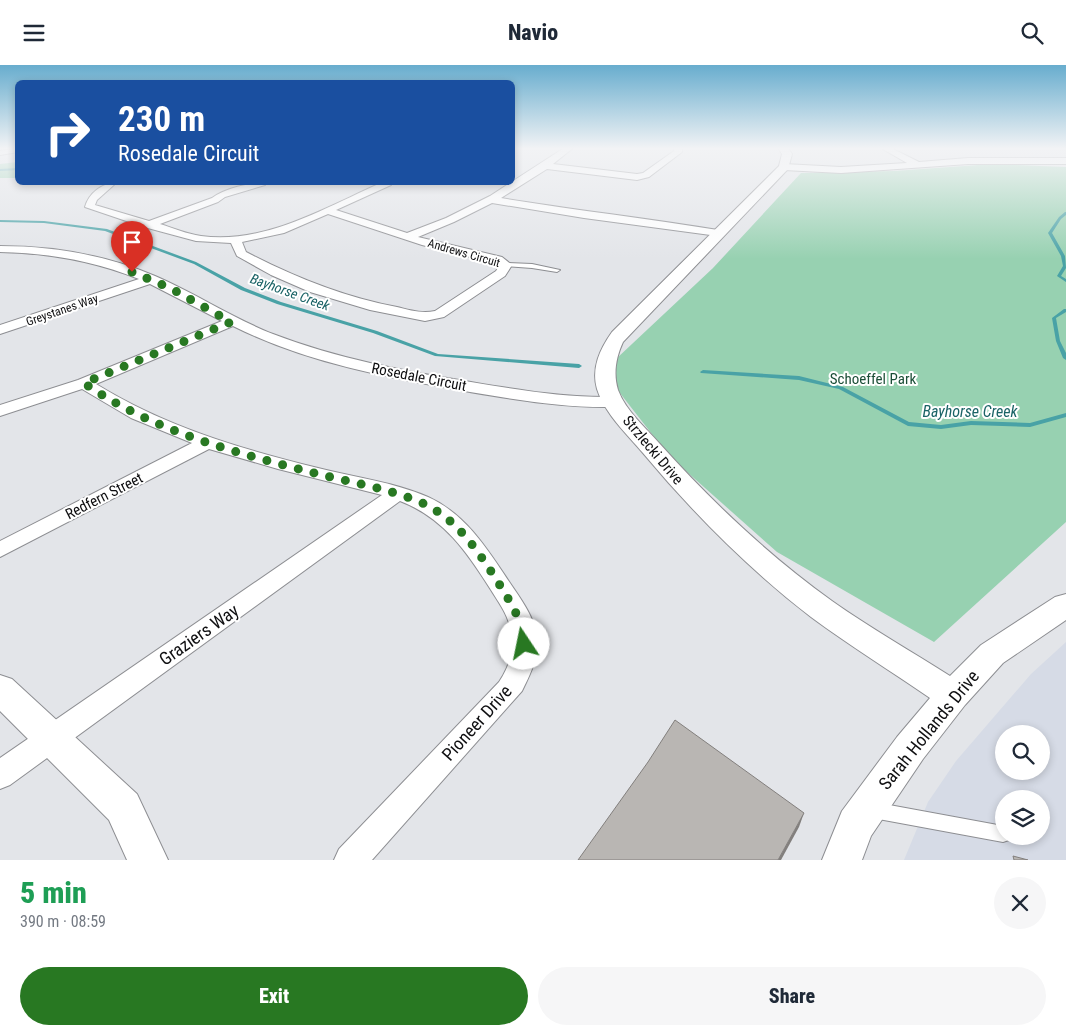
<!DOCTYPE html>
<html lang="en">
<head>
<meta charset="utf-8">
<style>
	:root { --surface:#fff; --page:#f6f6f7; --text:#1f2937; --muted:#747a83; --accent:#287822 }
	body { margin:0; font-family:"Roboto Condensed",sans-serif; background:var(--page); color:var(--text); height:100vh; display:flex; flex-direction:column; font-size:19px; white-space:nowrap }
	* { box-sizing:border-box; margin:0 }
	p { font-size:16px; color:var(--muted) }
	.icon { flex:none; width:28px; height:28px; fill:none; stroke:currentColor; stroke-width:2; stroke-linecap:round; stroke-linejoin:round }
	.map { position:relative; height:795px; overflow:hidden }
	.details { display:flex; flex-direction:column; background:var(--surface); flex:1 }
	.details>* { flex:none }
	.guide { position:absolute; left:15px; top:15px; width:500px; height:105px; border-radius:8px; box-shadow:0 2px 8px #0003; background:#1a4fa0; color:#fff; overflow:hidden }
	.fabs { position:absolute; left:995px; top:660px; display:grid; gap:10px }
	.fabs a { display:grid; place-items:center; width:55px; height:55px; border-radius:50%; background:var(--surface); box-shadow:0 2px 8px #0003; font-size:25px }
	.pin { position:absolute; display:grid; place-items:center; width:42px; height:42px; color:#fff; margin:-51px -21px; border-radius:50% 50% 50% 0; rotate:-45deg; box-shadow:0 0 5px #0007 }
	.pin .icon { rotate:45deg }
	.me { position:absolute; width:55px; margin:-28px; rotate:349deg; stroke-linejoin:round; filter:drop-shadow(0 0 4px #0008) }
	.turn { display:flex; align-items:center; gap:18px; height:105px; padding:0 20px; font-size:22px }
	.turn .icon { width:65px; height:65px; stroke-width:2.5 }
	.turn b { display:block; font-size:35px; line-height:42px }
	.round { display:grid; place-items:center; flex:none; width:52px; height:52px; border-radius:26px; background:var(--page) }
	.headline { display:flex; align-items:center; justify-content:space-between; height:85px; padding:0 20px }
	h1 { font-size:30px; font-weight:800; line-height:38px; color:#1e9e55 }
	.action { display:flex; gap:10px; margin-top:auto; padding:10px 20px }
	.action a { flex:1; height:58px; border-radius:30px; background:var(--accent); color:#fff; font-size:20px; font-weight:800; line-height:58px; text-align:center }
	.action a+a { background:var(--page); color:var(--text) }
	header { display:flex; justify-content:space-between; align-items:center; height:65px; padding:0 20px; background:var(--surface); font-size:22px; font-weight:800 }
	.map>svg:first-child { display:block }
	.built { fill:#d6dbe6; fill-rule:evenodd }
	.green { fill:#97d1b1 }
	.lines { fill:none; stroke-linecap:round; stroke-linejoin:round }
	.stream { fill:#49a2a6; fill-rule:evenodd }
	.service-casing { stroke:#8d8e92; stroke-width:2 }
	.minor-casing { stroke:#8d8e92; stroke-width:2 }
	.tertiary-casing { stroke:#8d8e92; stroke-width:2 }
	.service { fill:#fff; fill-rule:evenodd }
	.minor { fill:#fff; fill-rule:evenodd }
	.tertiary { fill:#fff; fill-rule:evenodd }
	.shaded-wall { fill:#827f7d }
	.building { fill:#b9b6b3; stroke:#827f7d }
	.route { stroke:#287822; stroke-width:9; stroke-dasharray:0 16.2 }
	.labels { text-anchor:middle; stroke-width:4; stroke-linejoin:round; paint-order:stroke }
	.far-street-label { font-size:12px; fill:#0f0f11; stroke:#fff }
	.far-water-label { font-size:14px; font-style:italic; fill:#1a6366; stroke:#fff }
	.street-label { font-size:15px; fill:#0f0f11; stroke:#fff }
	.park-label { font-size:15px; fill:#1b4e37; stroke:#fff }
	.water-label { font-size:16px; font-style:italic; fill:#1a6366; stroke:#fff }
	.near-street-label { font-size:18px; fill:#0f0f11; stroke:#fff }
</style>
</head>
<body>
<header><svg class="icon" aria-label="menu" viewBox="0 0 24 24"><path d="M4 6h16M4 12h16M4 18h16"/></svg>Navio<svg class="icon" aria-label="search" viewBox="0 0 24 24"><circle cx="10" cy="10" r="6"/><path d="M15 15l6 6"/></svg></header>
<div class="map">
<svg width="1066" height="795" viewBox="0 0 1066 795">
	<rect width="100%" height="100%" fill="#e3e5e9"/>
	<!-- built -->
	<path class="built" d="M1066,577v218h-162l24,-58 28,-41 75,-87zM1004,669h37v37h-37zM1004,734h37v37h-37z"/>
	<!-- green -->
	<path class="green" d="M17,97v16h-17v-14z
		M992,99l74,3v355l-132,120 -157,-90 -108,-96 -53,-68v-29l97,-91 88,-95 93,-2z"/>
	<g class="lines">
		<!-- stream -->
		<path class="stream" d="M18,103v2l-18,1v-2z
			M1065,147h1v3l-5,4 -9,14 13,23 1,12 -5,8 5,3v3l-9,-6 6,-10 -2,-10 -13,-23 11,-16z
			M0,155l44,1 63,8 89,33 49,26 36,14 96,29 61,23 141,10 3,2 -3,2 -144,-12 -62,-23 -96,-29 -36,-14 -47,-26 -89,-33 -61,-8 -44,-1z
			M1064,244h2v3l-10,6 4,23 6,12v7l-3,-2 -7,-17 -4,-23z
			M703,305l96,6 44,11 66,35 32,3 30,-4 59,2 36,-10v4l-36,10 -59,-2 -30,4 -33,-3 -69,-37 -40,-9 -98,-7 -1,-1z"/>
		<defs>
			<path id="service" d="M506,198l26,1 28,6 -3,2 -25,-4 -28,-2 -1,-1z
				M873,737l130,24 1,10h6l-1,4 -6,2 -130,-24 -6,-2 -2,-6 2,-6z"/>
			<path id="minor" d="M18,83v4l-18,3v-4z
				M564,83h9l-20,16 84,10 6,-1 31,-22v-3h8v4l-33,25 -12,3 -90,-11 -46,29c72,12 145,20 217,32l5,3 -5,3 -134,-18 -92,-15 -38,19 -36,15 84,20 10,8 -7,11 -61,41 -19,4 -55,-11 -60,-18 -39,-17 -34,-19 -6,-13 -35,-2 -52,-14 -59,-20c4,-14 17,-24 31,-24l-19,17 -2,5 54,16 63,-23c14,-10 36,-15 54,-15l-1,2 -40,12 -7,5 -58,22c13,4 27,10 41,12 63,9 125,-29 180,-53h11l-1,2 -55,25 71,23 39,-15 44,-22zM328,149l94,31 72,18 5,3 -3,5 -61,40c-13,3 -25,-1 -38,-4 -54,-10 -103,-30 -151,-55l-4,-10 42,-9z
				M881,83h10l28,14 49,-4h98v6h-98l-127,9 -57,-3 -4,-3 4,-3 57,3 66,-4z
				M0,181c53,0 106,9 155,30 40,17 77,42 118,58 65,25 131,37 198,48 48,8 95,16 143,15l6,1 2,4 -2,4 -6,1c-49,1 -96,-7 -144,-15 -81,-14 -163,-29 -237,-66l-137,58c68,42 144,65 222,84 36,9 75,14 110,29 38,17 60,53 82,86 10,15 23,32 26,50 4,22 -5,40 -14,58l-150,169h-38l5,-11 160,-167c10,-15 16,-32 12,-50 -2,-16 -12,-29 -20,-42 -24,-38 -47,-72 -91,-89l-390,284 -10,4v-31l382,-263 -104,-26 -69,-20 -209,108v-16l192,-98 -61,-25 -49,-29 -82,27v-11l78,-25 144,-59 -72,-37 -150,50v-9l139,-46c-45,-18 -90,-26 -139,-27z"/>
			<path id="tertiary" d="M778,83h10l4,6 -4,15 -165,173c-7,15 -10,32 -5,48 8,21 27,37 41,53 53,59 109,112 173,158 38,27 79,50 118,75l31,-31 74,-48 11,-3v26l-63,43 -38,42 -42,54 -52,77 -9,24h-40l20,-49 55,-74 33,-39c-39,-27 -80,-52 -119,-81 -62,-48 -117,-103 -168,-164 -16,-19 -38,-39 -46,-64 -6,-21 3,-40 15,-57l167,-166 3,-12z
				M0,610l12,4 125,115 31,66h-41l-18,-40 -109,-109z"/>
		</defs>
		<!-- service casing -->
		<use href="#service" class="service-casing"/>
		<!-- minor casing -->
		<use href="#minor" class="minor-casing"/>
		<!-- tertiary casing -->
		<use href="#tertiary" class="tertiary-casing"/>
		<!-- service -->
		<use href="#service" class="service"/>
		<!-- minor -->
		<use href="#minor" class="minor"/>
		<!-- tertiary -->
		<use href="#tertiary" class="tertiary"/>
	</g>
	<!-- shaded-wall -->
	<path class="shaded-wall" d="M804,748l-5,14 -18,33h-3z"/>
	<!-- building -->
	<path class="building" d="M675,655l129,93 -26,47h-200l70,-98z
		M1013,791l15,4h-14z"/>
	<!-- sky -->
	<linearGradient id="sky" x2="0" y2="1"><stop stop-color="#68adce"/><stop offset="0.43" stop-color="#f2f3f5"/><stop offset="1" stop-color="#f2f3f5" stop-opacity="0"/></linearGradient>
	<rect width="1066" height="194" fill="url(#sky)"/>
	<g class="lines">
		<!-- route -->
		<path class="route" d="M132,207l38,16 61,34 -147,61c70,49 156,71 238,92 33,8 67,14 98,27 37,16 57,48 78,80 12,20 25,38 26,62"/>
	</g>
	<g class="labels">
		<!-- far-street labels -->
		<g class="far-street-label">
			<text transform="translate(464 188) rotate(16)" y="4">Andrews Circuit</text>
			<text transform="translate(62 245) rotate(-19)" y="4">Greystanes Way</text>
		</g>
		<!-- far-water labels -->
		<g class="far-water-label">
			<text transform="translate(290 227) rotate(20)" y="5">Bayhorse Creek</text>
		</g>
		<!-- street labels -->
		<g class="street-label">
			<text transform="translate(419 312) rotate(11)" y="5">Rosedale Circuit</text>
			<text transform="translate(653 385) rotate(50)" y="5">Strzlecki Drive</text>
			<text transform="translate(104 431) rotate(-27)" y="5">Redfern Street</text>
		</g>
		<!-- park labels -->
		<g class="park-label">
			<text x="873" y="319">Schoeffel Park</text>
		</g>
		<!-- water labels -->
		<g class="water-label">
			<text x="970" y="352">Bayhorse Creek</text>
		</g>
		<!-- near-street labels -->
		<g class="near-street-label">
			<text transform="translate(199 570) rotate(-35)" y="6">Graziers Way</text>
			<text transform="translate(477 658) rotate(-48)" y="6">Pioneer Drive</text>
			<text transform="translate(929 665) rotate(-51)" y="6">Sarah Hollands Drive</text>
		</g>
	</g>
</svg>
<div class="fabs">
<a><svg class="icon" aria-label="search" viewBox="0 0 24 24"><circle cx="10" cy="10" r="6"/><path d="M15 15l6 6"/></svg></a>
<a><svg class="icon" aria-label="layers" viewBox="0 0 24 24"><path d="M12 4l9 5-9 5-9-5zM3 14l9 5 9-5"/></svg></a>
</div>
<div class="pin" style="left:132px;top:207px;background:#d93025"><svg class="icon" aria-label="arrive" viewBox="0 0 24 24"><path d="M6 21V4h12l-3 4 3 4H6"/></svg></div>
<svg class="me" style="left:524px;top:579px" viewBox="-20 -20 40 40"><circle r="19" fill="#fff"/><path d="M0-13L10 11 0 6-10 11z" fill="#287822"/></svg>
<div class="guide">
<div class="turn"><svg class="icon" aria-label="right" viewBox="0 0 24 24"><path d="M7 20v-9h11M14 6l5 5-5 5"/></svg><div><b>230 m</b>Rosedale Circuit</div></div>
</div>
</div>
<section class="details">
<div class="headline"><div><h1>5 min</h1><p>390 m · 08:59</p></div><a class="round"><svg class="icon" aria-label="close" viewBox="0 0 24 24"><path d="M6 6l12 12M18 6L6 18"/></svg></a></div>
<div class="action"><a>Exit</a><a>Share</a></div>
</section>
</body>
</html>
